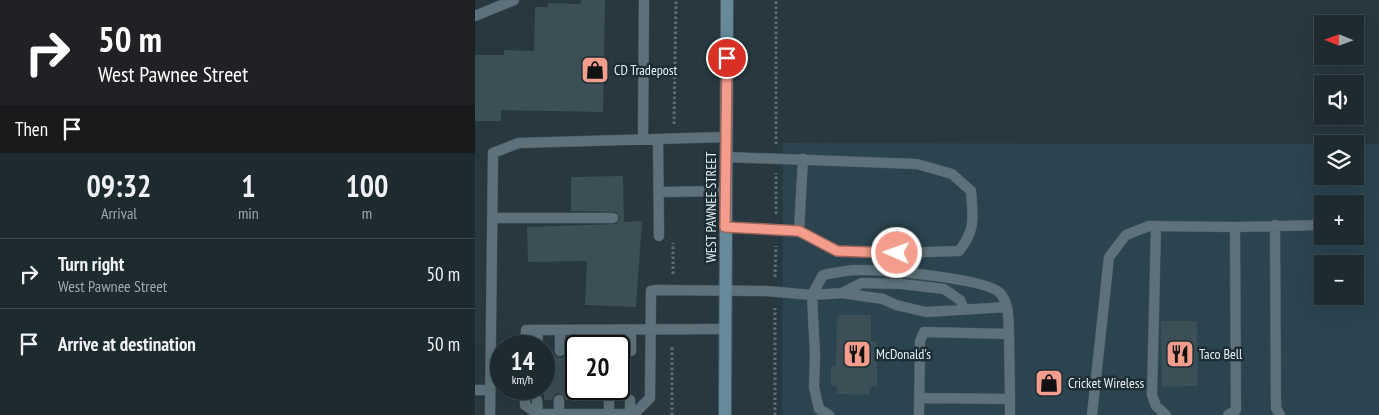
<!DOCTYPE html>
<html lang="en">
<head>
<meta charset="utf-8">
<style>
	:root { --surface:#1d2a30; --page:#2a363c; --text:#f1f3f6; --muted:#a0a7ab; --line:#3b464c }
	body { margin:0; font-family:"PT Sans Narrow",sans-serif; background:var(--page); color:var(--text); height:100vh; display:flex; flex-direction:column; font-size:19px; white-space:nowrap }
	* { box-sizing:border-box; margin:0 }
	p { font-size:16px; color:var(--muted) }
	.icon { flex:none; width:28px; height:28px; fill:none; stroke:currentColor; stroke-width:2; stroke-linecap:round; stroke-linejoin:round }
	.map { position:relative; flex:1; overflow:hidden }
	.sheet { display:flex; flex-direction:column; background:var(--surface); width:475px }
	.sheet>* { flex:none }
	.hud { background:#202124; color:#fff; overflow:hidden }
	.needle { width:32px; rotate:271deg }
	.tools { position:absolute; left:839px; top:15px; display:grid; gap:10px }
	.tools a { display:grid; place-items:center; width:50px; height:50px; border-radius:0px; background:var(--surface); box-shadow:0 5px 20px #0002,0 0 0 1px var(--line); font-size:25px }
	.speed { position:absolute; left:15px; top:335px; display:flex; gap:10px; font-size:25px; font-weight:700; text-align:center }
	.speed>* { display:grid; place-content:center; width:65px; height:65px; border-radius:50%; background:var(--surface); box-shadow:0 5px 20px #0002,0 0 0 1px var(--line); line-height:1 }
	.speed small { font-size:12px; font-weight:400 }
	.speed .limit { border:2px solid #111; border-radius:8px; background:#fff; color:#111 }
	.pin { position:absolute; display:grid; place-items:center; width:42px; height:42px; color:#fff; margin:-21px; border:2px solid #fff; border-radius:50%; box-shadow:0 1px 5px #0007 }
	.me { position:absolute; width:55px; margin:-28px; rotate:272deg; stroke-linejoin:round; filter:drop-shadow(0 0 4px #0008) }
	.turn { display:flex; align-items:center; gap:18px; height:105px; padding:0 15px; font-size:22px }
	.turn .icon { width:65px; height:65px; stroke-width:2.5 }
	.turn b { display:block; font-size:35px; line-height:42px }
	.then { display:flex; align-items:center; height:48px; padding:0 15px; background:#0003; gap:10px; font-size:19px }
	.eta { display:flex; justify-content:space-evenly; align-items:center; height:85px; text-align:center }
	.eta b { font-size:30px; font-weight:700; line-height:35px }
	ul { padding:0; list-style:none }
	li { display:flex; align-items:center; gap:15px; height:70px; padding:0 15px; border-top:1px solid var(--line) }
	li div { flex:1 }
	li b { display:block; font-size:19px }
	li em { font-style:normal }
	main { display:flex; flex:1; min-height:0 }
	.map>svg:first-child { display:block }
	.built { fill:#2b444f; fill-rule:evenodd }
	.building { fill:#3c4e56 }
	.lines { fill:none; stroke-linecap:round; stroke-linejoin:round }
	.lane-casing { stroke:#46565d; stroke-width:11 }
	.secondary-casing { stroke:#46565d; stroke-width:14 }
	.path { stroke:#606f76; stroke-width:3; stroke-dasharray:2.5 2.5; stroke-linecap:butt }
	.lane { stroke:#5e717a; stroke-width:10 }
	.secondary { stroke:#668a9a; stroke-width:12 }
	.route-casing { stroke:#9f665c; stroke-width:12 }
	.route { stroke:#f49d8d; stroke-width:9 }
	.labels { text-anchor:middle; stroke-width:5; stroke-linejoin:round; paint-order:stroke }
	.poi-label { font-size:14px; fill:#e5f0f5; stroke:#1d2e36; text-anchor:start }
	.street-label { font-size:14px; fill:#e5f0f5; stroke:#1d2e36 }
</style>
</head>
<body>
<main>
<section class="sheet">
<div class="hud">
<div class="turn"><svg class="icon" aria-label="right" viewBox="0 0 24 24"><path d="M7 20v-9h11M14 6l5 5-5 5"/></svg><div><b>50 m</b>West Pawnee Street</div></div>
<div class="then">Then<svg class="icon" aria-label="arrive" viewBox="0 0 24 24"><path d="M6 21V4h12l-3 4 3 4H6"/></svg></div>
</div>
<div class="eta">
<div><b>09:32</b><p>Arrival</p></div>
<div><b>1</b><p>min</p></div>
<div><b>100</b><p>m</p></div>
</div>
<ul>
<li><svg class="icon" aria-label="right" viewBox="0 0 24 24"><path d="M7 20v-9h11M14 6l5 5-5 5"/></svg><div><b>Turn right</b><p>West Pawnee Street</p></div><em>50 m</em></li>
<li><svg class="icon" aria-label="arrive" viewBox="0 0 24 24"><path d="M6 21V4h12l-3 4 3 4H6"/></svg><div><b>Arrive at destination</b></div><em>50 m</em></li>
</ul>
</section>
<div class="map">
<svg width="904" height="415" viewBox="0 0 904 415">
	<rect width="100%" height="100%" fill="#273840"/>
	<!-- built -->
	<path class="built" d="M308,143l539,1 1,32h32v-32h24v271h-597zM848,204h32v32h-32zM848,264h32v32h-32z"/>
	<!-- building -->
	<path class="building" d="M106,0h24l-2,112 -102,-2v11h-26v-66h29v-5l30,1 1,-44h13v-4l33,1z
		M148,176l1,46 18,-1 -6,86 -51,-2 2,-44 -59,1 -1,-35 89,-3 4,-6 -4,-6 -45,-1v-34z
		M362,315h34v27h6v45h-7l-1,8 -32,-1v-8h-6v-20h5z
		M686,321h36l1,65 -36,1z
		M69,351h9l1,4 6,3 4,-1 3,-6h9v49h-10l-7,-7 -4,1 -3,6h-8z"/>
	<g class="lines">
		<defs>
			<path id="lane" d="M0,16l39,-16
				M168,139l1,-139
				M183,139l1,97
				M184,192l67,-1
				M17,218h121
				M880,224h2
				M800,225l1,183 4,7
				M681,226l-4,169 4,11 10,9
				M251,227l73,4 38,20 60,2 62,-2c17,-21 14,-34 12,-60l-19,-17 -35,-10 -191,-7
				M760,227l88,-2
				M324,231l4,-72
				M367,293l20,-10 40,1 42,5 16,11 4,9
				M51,346v-16l199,-1
				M62,346l1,-16
				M134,346v-16
				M85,351v-21
				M156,351v-21
				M50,389v16l13,9h96l16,-16 1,-107 5,-1 110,1 46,4 30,-2 41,6 13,6 30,7 81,-5
				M0,390h15
				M445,398l90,1v16
				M62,400l1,14
				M134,400v14
				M155,400v14
				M84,414v-14
				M15,415l3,-262 26,-10 207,-6
				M354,415l-10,-6 -5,-22 1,-31 -3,-61 11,-20c12,-2 26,-6 38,-5 24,0 124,8 139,23 10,11 8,27 9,41
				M444,415l1,-74 4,-9 85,2 1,65
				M617,415l17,-158 17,-22 23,-9 86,1 1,183 -8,5"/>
			<path id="secondary" d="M250,415l2,-415"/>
		</defs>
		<!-- lane casing -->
		<use href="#lane" class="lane-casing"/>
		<!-- secondary casing -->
		<use href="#secondary" class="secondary-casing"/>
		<!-- path -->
		<path class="path" d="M199,124l2,-124
			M301,144v-144
			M301,214v-41
			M198,274v-31
			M300,277l1,-31
			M197,415v-69
			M300,415v-107"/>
		<!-- lane -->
		<use href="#lane" class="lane"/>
		<!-- secondary -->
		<use href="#secondary" class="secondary"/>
	</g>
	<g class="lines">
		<defs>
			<path id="route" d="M252,58l-2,169 74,4 38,20 60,2"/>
		</defs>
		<!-- route casing -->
		<use href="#route" class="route-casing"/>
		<!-- route -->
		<use href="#route" class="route"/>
	</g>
	<!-- icons -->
	<defs>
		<symbol id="shop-square" viewBox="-11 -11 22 22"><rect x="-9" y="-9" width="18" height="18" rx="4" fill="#f49d8d" stroke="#1d2e36"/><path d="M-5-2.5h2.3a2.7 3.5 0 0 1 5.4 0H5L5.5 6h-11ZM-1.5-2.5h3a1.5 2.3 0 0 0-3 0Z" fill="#111"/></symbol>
		<symbol id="restaurant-square" viewBox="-11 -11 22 22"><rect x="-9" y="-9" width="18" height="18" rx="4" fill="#f49d8d" stroke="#1d2e36"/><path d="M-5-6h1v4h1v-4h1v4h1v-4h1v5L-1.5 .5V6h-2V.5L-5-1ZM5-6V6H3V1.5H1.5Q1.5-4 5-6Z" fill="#111"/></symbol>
	</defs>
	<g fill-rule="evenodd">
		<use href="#shop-square" x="104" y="54" width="32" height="32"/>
		<use href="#restaurant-square" x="366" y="338" width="32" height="32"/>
		<use href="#restaurant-square" x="689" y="338" width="32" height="32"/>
		<use href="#shop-square" x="558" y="367" width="32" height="32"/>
	</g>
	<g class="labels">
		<!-- poi labels -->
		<g class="poi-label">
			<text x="139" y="75">CD Tradepost</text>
			<text x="401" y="359">McDonald's</text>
			<text x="724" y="359">Taco Bell</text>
			<text x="593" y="388">Cricket Wireless</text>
		</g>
		<!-- street labels -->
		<g class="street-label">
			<text transform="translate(236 207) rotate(-90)" y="5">WEST PAWNEE STREET</text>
		</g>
	</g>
</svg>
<div class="tools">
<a><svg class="needle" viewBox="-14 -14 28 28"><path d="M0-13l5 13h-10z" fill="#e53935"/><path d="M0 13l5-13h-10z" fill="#a0a7ab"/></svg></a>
<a><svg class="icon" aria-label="sound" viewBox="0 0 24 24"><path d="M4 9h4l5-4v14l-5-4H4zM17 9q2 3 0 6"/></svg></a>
<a><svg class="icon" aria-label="layers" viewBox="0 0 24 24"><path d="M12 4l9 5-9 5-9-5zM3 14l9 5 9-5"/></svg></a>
<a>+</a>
<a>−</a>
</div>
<div class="speed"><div>14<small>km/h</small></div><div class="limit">20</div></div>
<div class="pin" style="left:252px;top:58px;background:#d93025"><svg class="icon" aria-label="arrive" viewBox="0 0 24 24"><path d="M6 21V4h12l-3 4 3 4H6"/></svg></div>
<svg class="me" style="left:422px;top:253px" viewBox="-20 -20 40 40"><circle r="17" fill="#f49d8d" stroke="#fff" stroke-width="3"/><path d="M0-11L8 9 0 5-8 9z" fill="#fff"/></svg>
</div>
</main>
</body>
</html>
